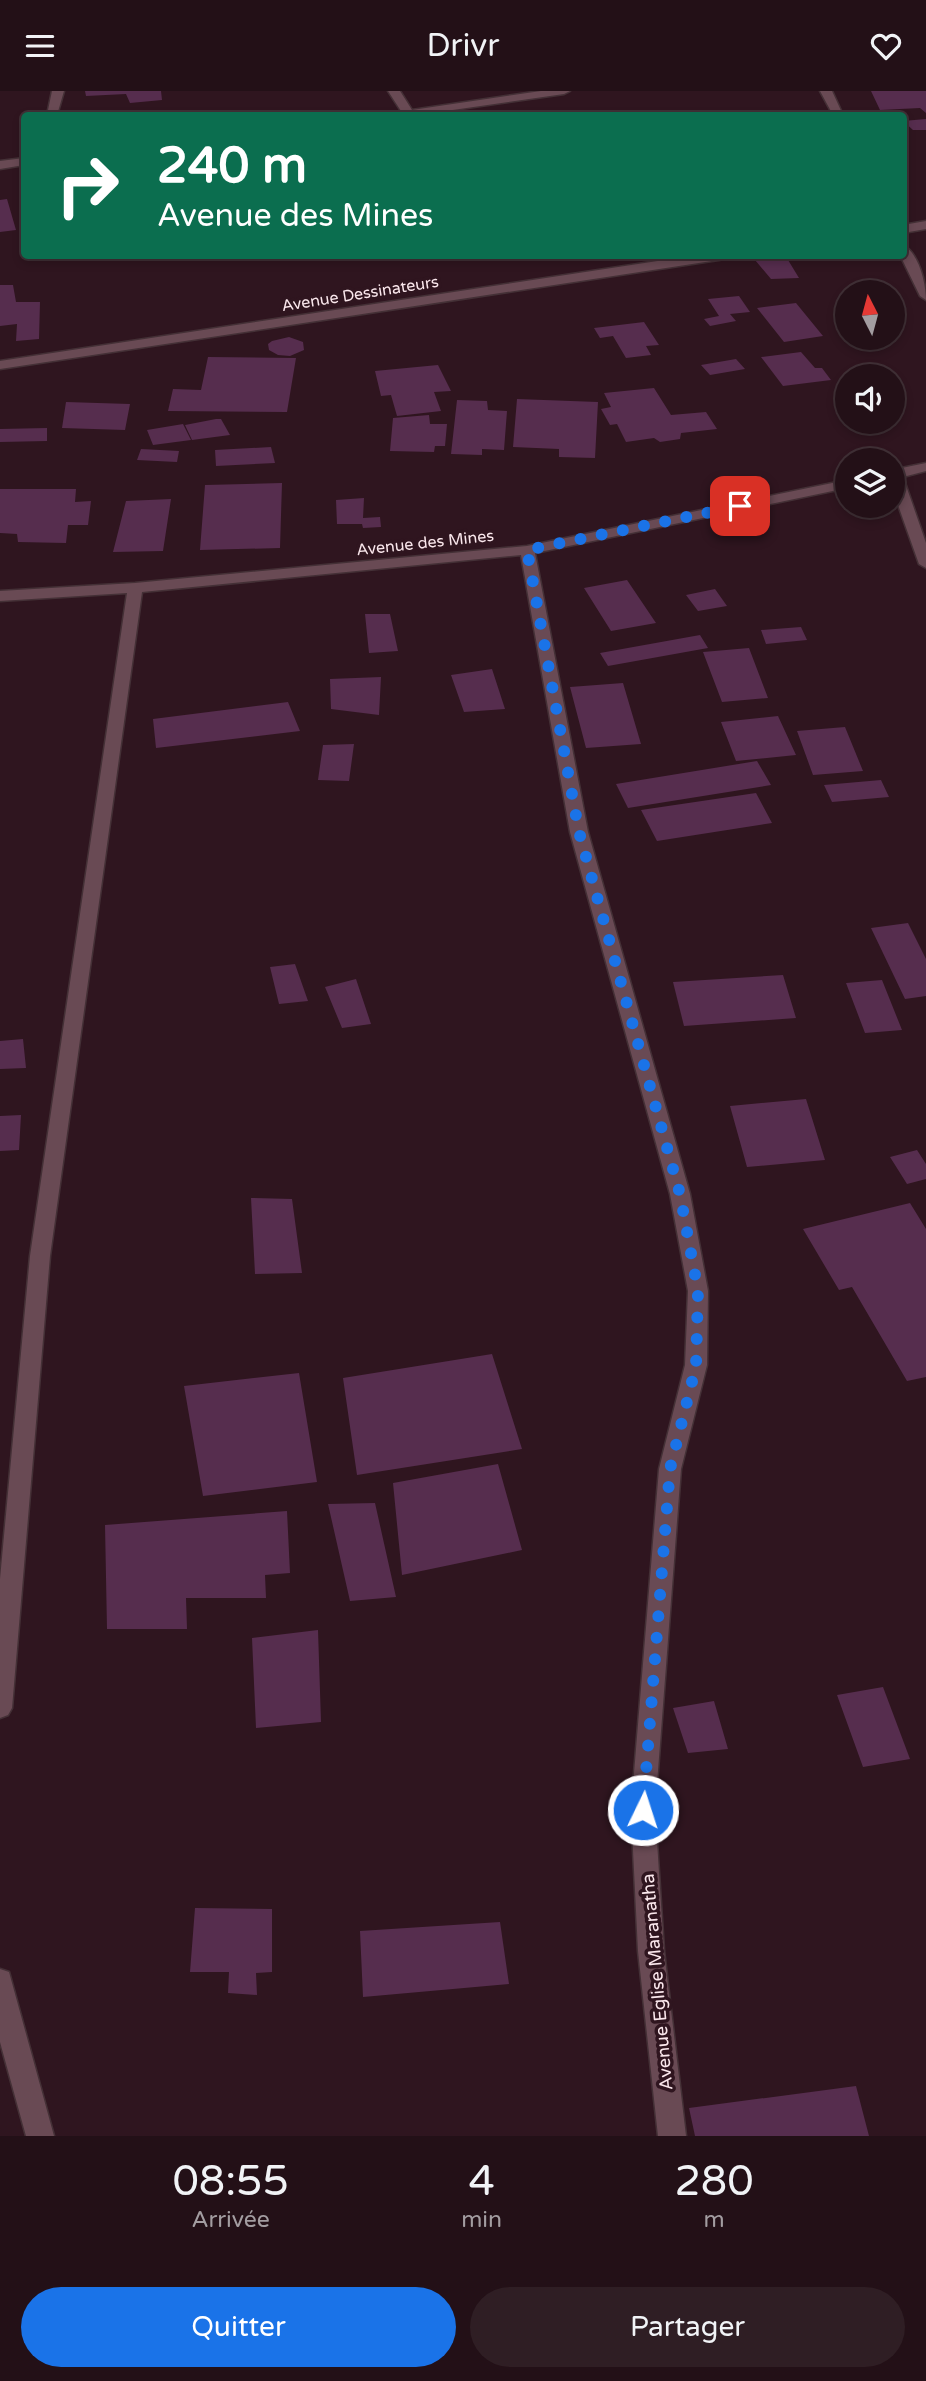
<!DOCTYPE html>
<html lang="fr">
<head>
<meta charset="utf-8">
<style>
	:root { --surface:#231017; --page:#2f1e24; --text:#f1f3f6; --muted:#a39da1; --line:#403036; --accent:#1a73e8 }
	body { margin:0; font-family:"Varela Round",sans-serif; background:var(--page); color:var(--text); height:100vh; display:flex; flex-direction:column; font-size:26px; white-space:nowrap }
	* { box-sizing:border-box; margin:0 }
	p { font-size:23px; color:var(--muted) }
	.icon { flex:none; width:38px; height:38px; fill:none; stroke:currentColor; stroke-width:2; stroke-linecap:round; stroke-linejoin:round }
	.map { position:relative; height:2045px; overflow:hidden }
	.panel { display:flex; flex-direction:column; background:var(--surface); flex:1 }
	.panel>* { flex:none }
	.guide { position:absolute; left:21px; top:21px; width:886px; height:147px; border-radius:7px; box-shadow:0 4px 10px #0003,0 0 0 2px var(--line); background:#0b6e4f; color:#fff; overflow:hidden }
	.needle { width:46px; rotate:354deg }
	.buttons { position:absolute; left:835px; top:189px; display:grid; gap:14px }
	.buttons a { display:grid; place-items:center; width:70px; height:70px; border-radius:50%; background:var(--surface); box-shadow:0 4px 10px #0003,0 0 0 2px var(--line); font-size:35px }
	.pin { position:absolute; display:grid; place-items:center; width:60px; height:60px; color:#fff; margin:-30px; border-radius:14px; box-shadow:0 4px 10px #0006 }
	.me { position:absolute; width:77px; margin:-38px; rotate:4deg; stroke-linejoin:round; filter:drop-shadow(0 0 5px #0008) }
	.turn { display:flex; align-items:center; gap:24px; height:147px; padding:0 21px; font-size:32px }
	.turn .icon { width:91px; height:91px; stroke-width:2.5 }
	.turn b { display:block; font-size:49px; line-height:60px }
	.eta { display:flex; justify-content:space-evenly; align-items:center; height:119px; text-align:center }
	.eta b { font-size:42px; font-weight:600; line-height:49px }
	.button { display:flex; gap:14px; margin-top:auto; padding:14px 21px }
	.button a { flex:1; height:80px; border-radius:42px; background:var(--accent); color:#fff; font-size:28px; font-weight:600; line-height:80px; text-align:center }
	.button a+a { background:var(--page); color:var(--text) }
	header { display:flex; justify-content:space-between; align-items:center; height:91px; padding:0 21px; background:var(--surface); font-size:32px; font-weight:600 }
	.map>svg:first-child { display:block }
	.building { fill:#562d4e }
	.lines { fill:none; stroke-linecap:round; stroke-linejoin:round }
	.minor-casing { stroke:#443036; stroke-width:3 }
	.minor { fill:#694a54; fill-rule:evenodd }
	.route { stroke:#1a73e8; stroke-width:12; stroke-dasharray:0 21.6 }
	.labels { text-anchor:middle; stroke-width:7; stroke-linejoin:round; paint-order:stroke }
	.far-street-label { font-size:16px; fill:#fae7ec; stroke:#2f151f }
	.street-label { font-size:18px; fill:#fae7ec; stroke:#2f151f }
</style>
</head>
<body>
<header><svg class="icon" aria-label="menu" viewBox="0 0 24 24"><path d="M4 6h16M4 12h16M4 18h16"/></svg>Drivr<svg class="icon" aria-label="heart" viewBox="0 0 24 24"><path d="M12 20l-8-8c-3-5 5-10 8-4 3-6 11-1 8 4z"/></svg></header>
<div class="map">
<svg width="926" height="2045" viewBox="0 0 926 2045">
	<rect width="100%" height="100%" fill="#2f151f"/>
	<!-- building -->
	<path class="building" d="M85,0h76l1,9 -32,3 -4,-9 -40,2z
		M871,0h55v22l-6,-5 -40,2z
		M926,28v11h-13l-10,-9z
		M7,108l9,31 -16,2v-32z
		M777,164h8l14,23 -28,1 -16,-19z
		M0,194h13l3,17h24l-1,37 -23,2 1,-17 -17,2z
		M739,205l11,16 -20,2 6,7 -26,5 -6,-7 15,-3 -11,-17z
		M796,212l27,33 -39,6 -27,-34z
		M644,231l15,23 -13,1 5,9 -25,3 -13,-22 -13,2 -6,-10z
		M289,246l14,5 1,8 -14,6 -12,-1 -9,-5 -1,-6 4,-3z
		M801,261l14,16h7l9,12 -48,6 -22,-29z
		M208,266l88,1 -9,54 -119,-1 5,-22 28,1z
		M736,268l9,10 -35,6 -9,-10z
		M438,274l13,26 -17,1 7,19 -44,5 -6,-21 -10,1 -6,-25z
		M654,297l17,27 35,-3 11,17 -36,4 -1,6 -20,3 -6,-4 -28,4 -9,-18 -7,1 -9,-16 10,-2 -7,-14z
		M517,308l81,3 -3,56 -36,-1v-8l-46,-2z
		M457,309l30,1 1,9 19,1 -3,39 -22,-1v6l-31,-1z
		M66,311l64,2 -5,26 -63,-2z
		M429,324l1,9h17l-2,22h-10l-1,6 -44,-1 3,-33z
		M216,328h5l9,16 -38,5 -7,-15z
		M183,333l8,16 -38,5 -6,-15z
		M47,337v13l-47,1v-13z
		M271,356l4,16 -59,3 -1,-16z
		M141,358l38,2 -2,11 -40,-2z
		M282,392l-2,65 -80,2 5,-65z
		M0,398h76l-1,13 16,-1 -3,24h-20l-2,18 -48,-1 -1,-8 -17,-1z
		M364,407l-1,20 17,-1 1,10 -18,1 -1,-4h-25l-1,-24z
		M171,408l-8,52 -50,1 13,-51z
		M736,427l8,13 -26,3 -7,-13z
		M627,489l29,43 -45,8 -27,-43z
		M715,498l12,17 -29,5 -12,-16z
		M365,523h25l8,37 -29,2z
		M801,536l6,13 -41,4 -5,-14z
		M700,544l8,13 -100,18 -8,-13z
		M749,557l19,50 -46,4 -19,-50z
		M492,578l13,40 -41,3 -13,-37z
		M381,586l-2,38 -48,-6 -1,-30z
		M623,592l18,61 -55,4 -16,-61z
		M288,611l12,29 -144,17 -3,-29z
		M778,625l18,39 -60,6 -15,-39z
		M845,636l18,44 -50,4 -16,-44z
		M354,653l-5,37 -31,-1 5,-35z
		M757,670l14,24 -143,23 -12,-24z
		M881,689l8,17 -57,5 -8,-17z
		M756,702l16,30 -115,18 -16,-31z
		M908,832l18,36v37l-21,3 -34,-71z
		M295,873l13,37 -29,3 -9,-37z
		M783,884l13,43 -112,8 -11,-44z
		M356,888l15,45 -29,4 -17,-41z
		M882,889l20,50 -37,3 -19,-50z
		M23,948l3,29 -26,1v-28z
		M806,1008l19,61 -78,7 -17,-61z
		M21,1024l-2,35 -19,1v-35z
		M917,1059l9,14v15l-19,5 -17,-27z
		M251,1107l41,1 10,74 -47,1z
		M910,1112l16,26v148l-19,4 -55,-94 -13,3 -36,-61z
		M492,1263l30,95 -165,26 -14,-97z
		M299,1282l18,109 -114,14 -19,-110z
		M498,1373l24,86 -120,25 -9,-92z
		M375,1412l21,94 -46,4 -22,-97z
		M287,1420l3,62 -25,2 1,23h-80l1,31h-80l-2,-104z
		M318,1539l3,92 -65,6 -4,-90z
		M883,1596l27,72 -47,8 -26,-72z
		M714,1610l14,48 -40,4 -15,-45z
		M195,1817l77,1v63l-16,1 1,22 -29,-2 1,-21h-39z
		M500,1831l9,62 -146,13 -3,-66z
		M856,1995l13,50h-174l-6,-28z"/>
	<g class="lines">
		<defs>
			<path id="minor" d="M52,0h12l-7,24h-10z
				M388,0h12l12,19 129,-19h29l-6,3 -146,21h-25l8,-4z
				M820,0h12l11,24h-10z
				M24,67v7l-24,4v-8z
				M926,130v8l-23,4v-8z
				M903,154c16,8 23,39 23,55l-6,-4 -20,-41h3z
				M697,164h34l-6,4 -725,110v-8z
				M926,372v8l-23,6 23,66v25l-7,-4 -27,-76v-18z
				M847,389v8l-312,65 53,279 102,362 18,97 -1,74 -26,104 -26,341 9,141 22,185h-28l-20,-185 -7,-141 28,-341 26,-104 3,-74 -18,-97 -100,-362 -49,-277 -379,37 -92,664 -38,452 -4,7 -8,3v-139l30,-323 97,-663 -127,8v-10l135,-8 392,-37z
				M0,1878l9,3 45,164h-28l-26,-94z"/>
		</defs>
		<!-- minor casing -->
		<use href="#minor" class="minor-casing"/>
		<!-- minor -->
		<use href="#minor" class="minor"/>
	</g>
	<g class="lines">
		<!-- route -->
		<path class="route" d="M643,1719l27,-341 26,-103 2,-75 -18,-97 -101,-362 -52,-282 213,-44"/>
	</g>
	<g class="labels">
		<!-- far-street labels -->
		<g class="far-street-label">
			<text transform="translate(360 202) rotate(-9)" y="6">Avenue Dessinateurs</text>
			<text transform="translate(425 451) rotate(-6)" y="6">Avenue des Mines</text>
		</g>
		<!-- street labels -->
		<g class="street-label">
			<text transform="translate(657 1891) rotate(-95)" y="6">Avenue Eglise Maranatha</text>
		</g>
	</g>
</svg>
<div class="buttons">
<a><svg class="needle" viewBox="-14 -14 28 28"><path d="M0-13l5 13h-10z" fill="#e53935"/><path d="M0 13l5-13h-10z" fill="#a39da1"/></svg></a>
<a><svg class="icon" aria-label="sound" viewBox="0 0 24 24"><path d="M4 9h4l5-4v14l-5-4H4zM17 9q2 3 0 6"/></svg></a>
<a><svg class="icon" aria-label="layers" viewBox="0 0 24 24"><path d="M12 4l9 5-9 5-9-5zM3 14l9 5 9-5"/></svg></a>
</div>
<div class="pin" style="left:740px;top:415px;background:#d93025"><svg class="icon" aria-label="arrive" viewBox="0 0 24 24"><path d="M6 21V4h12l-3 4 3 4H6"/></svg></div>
<svg class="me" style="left:643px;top:1719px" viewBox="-20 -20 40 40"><circle r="17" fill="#1a73e8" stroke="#fff" stroke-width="3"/><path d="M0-11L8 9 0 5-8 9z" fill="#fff"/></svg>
<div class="guide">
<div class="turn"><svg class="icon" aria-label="right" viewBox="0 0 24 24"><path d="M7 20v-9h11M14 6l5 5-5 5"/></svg><div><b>240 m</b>Avenue des Mines</div></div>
</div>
</div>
<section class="panel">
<div class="eta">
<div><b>08:55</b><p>Arrivée</p></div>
<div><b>4</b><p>min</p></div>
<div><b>280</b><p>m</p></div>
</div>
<div class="button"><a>Quitter</a><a>Partager</a></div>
</section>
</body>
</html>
